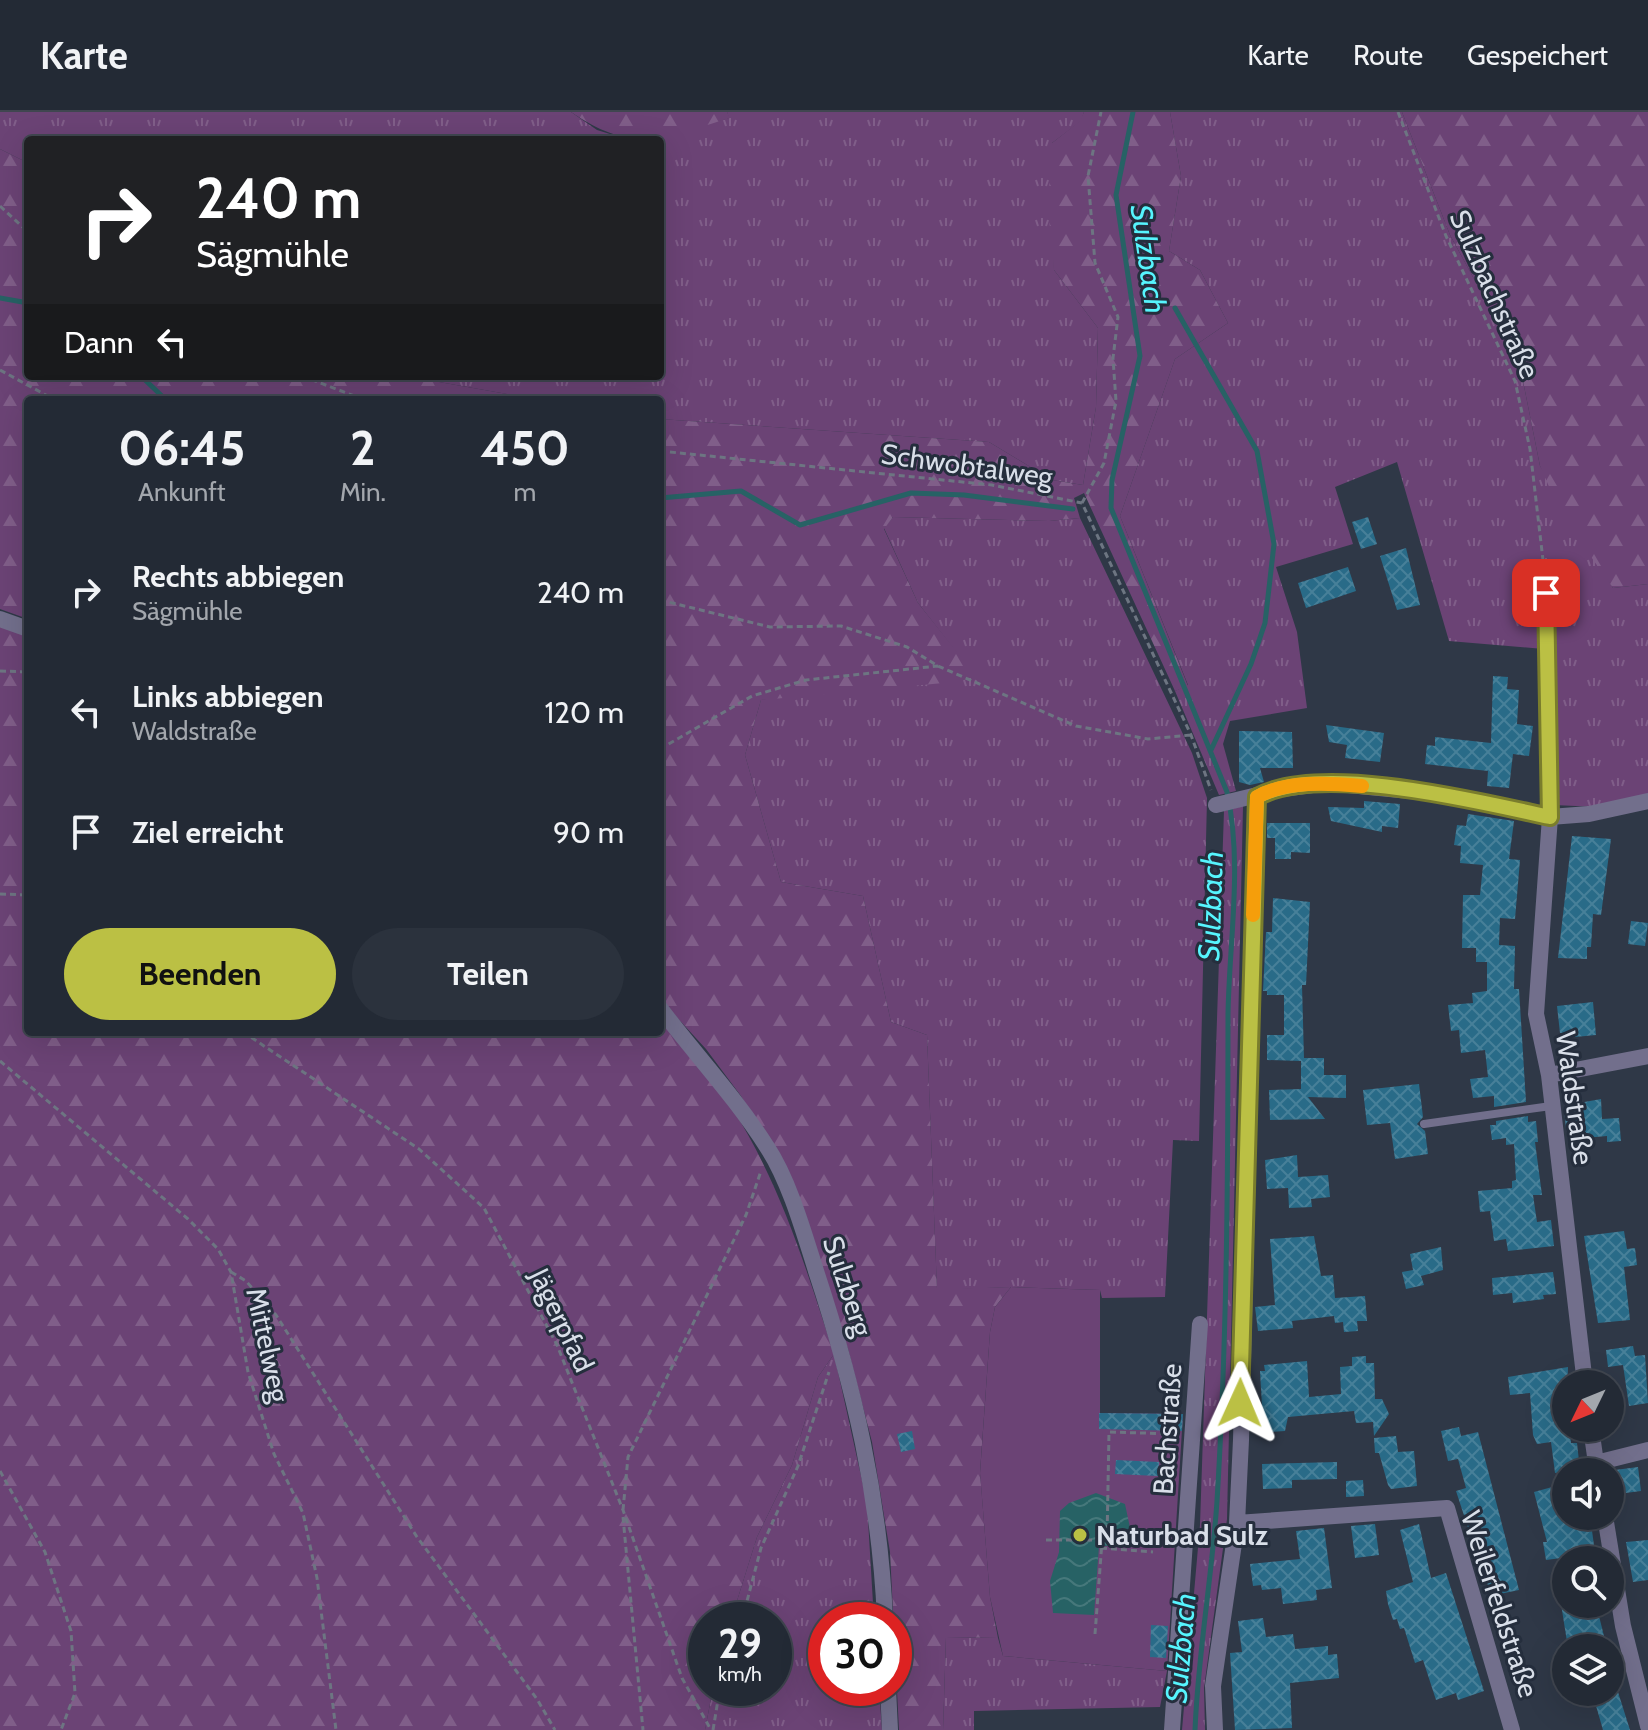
<!DOCTYPE html>
<html lang="de">
<head>
<meta charset="utf-8">
<style>
	:root { --surface:#232a35; --page:#2b323d; --text:#f1f3f6; --muted:#a3a7ad; --line:#404650; --accent:#bbc044 }
	body { margin:0; font-family:Cabin,sans-serif; background:var(--page); color:var(--text); height:100vh; display:flex; flex-direction:column; font-size:30px; white-space:nowrap }
	* { box-sizing:border-box; margin:0 }
	p { font-size:26px; color:var(--muted) }
	.icon { flex:none; width:44px; height:44px; fill:none; stroke:currentColor; stroke-width:2; stroke-linecap:round; stroke-linejoin:round }
	.map { position:relative; flex:1; overflow:hidden }
	.details { position:absolute; left:24px; top:284px; width:640px; height:640px; display:flex; flex-direction:column; background:var(--surface); border-radius:8px; box-shadow:0 8px 32px #0002,0 0 0 2px var(--line) }
	.details>* { flex:none }
	.top-card { position:absolute; left:24px; top:24px; width:640px; height:244px; border-radius:8px; box-shadow:0 8px 32px #0002,0 0 0 2px var(--line); background:#202124; color:#fff; overflow:hidden }
	.needle { width:52px; rotate:227deg }
	.buttons { position:absolute; left:1552px; top:1258px; display:grid; gap:16px }
	.buttons a { display:grid; place-items:center; width:72px; height:72px; border-radius:50%; background:var(--surface); box-shadow:0 8px 32px #0002,0 0 0 2px var(--line); font-size:40px }
	.speed { position:absolute; left:688px; top:1490px; display:flex; gap:16px; font-size:40px; font-weight:700; text-align:center }
	.speed>* { display:grid; place-content:center; width:104px; height:104px; border-radius:50%; background:var(--surface); box-shadow:0 8px 32px #0002,0 0 0 2px var(--line); line-height:1 }
	.speed small { font-size:20px; font-weight:400 }
	.speed .limit { border:12px solid #d22; background:#fff; color:#111 }
	.pin { position:absolute; display:grid; place-items:center; width:68px; height:68px; color:#fff; margin:-34px; border-radius:16px; box-shadow:0 4px 12px #0006 }
	.me { position:absolute; width:88px; margin:-44px; rotate:1deg; stroke-linejoin:round; filter:drop-shadow(0 0 6px #0008) }
	.turn { display:flex; align-items:center; gap:28px; height:168px; padding:0 40px; font-size:36px }
	.turn .icon { width:104px; height:104px; stroke-width:2.5 }
	.turn b { display:block; font-size:56px; line-height:68px }
	.then { display:flex; align-items:center; height:76px; padding:0 40px; background:#0003; gap:16px; font-size:30px }
	.eta { display:flex; justify-content:space-evenly; align-items:center; height:136px; text-align:center }
	.eta b { font-size:48px; font-weight:800; line-height:56px }
	.action { display:flex; gap:16px; margin-top:auto; padding:16px 40px }
	.action a { flex:1; height:92px; border-radius:48px; background:var(--accent); color:#111; font-size:32px; font-weight:800; line-height:92px; text-align:center }
	.action a+a { background:var(--page); color:var(--text) }
	ul { padding:0; list-style:none }
	li { display:flex; align-items:center; gap:24px; height:120px; padding:0 40px }
	li div { flex:1 }
	li b { display:block; font-size:30px }
	li em { font-style:normal }
	header { display:flex; align-items:center; gap:48px; box-sizing:border-box; height:112px; padding:0 40px; background:var(--surface); border-bottom:2px solid var(--line) }
	header strong { font-size:38px }
	nav { display:flex; gap:44px; margin-inline-start:auto; font-size:28px }
	.map>svg:first-child { display:block }
	.grass { fill:url(#grass-tufts) }
	.forest { fill:url(#forest-firs) }
	.park { fill:#6b4375 }
	.water { fill:url(#water-waves) }
	.lines { fill:none; stroke-linecap:round; stroke-linejoin:round }
	.stream { stroke:#276265; stroke-width:5 }
	.building { fill:url(#building-cross-hatch) }
	.path { stroke:#6d7582; stroke-width:3; stroke-dasharray:6 4; stroke-linecap:butt }
	.service { stroke:#726f8c; stroke-width:8 }
	.minor { stroke:#726f8c; stroke-width:16 }
	.route-casing { stroke:#7a7d2c; stroke-width:20 }
	.route { stroke:#bbc044; stroke-width:14 }
	.slow { stroke:#f59e0b; stroke-width:14 }
	.poi-dot { fill:#bbc044; stroke:#252e3d; stroke-width:3 }
	.labels { text-anchor:middle; stroke-width:6; stroke-linejoin:round; paint-order:stroke }
	.street-label { font-size:28px; fill:#d9dfe9; stroke:#252e3d }
	.poi-label { font-size:28px; font-weight:bold; fill:#d9dfe9; stroke:#252e3d; text-anchor:start }
	.water-label { font-size:30px; font-style:italic; fill:#56f5fe; stroke:#252e3d }
</style>
</head>
<body>
<header>
<strong>Karte</strong>
<nav><a>Karte</a><a>Route</a><a>Gespeichert</a></nav>
</header>
<div class="map">
<svg width="1648" height="1618" viewBox="0 0 1648 1618">
	<defs>
		<pattern id="grass-tufts" width="24" height="20" patternUnits="userSpaceOnUse" patternTransform="scale(2)"><rect width="24" height="20" fill="#6b4375"/><path d="M3 7l-1-3M5 7V3M7 7l1-3M15 17l-1-3M17 17v-4M19 17l1-3" fill="none" stroke="#805e89"/></pattern>
		<pattern id="forest-firs" width="22" height="20" patternUnits="userSpaceOnUse" patternTransform="scale(2)"><rect width="22" height="20" fill="#6b4375"/><path d="M5 1l3.5 6h-7zM16 11l3.5 6h-7z" fill="#805e89"/></pattern>
		<pattern id="water-waves" width="16" height="10" patternUnits="userSpaceOnUse" patternTransform="scale(2)"><rect width="16" height="10" fill="#276265"/><path d="M0 5q4-4 8 0t8 0" fill="none" stroke="#46787b"/></pattern>
		<pattern id="building-cross-hatch" width="8" height="8" patternUnits="userSpaceOnUse" patternTransform="scale(2)"><rect width="8" height="8" fill="#296b88"/><path d="M0 0l8 8M0 8l8-8" fill="none" stroke="#478099"/></pattern>
	</defs>
	<rect width="100%" height="100%" fill="#2f3847"/>
	<!-- grass -->
	<path class="grass" d="M0,0h571l26,18 32,10h-601v23l-28,-14z
		M727,0h357l-3,9 -29,22 2,127 44,58 -2,79 -13,78 -31,-5 -63,-38 -329,-23v-19h-118l-137,-24h255v-236h-13l82,-22z
		M1170,0h232l48,123 41,75 32,71 17,85 73,122 35,-4v211l-50,12 -44,-2 1,-155 -106,-9 -52,-179 -62,25 18,57 -77,23 21,65 10,76 -77,13 -7,23 13,47 -17,4 -44,-104 13,-6 -68,-169 55,-157 53,-36 -28,-53 -31,-19 12,-75z
		M893,405l156,4 31,-3 112,235 15,45 -8,343 -26,-1 -8,157 -63,1 -2,-8 -89,-3 -74,3 -10,-255 -36,-13 -28,-126 -82,-14 -36,-127 16,-55 204,-37 -47,-60 -34,-75z
		M1243,694l-16,713 -23,169 1,42h-23l18,-205 24,-714z
		M834,1242l33,149 7,117h-48v68h53l3,42h-177l8,-42h61v-68h-43l26,-83 35,-72 26,-88z
		M946,1525l52,1 5,18 164,15 -7,36 -186,4v19h-31z"/>
	<!-- forest -->
	<path class="forest" d="M571,0h156l3,6c-67,20 -96,37 -159,-6z
		M1084,0h86l11,64 -12,75 31,19 28,53 -53,36 -55,157 68,170 -13,5 -91,-198 -10,5 6,20 -31,3 -156,-4 -9,12 34,74 48,60 -12,19 -193,18 -16,55 36,127 82,14 28,126 36,13 10,254 74,-2 -16,20 -5,25 -10,140 10,125 8,41 -52,-1 -3,93h-44l-9,-178 -18,-110 -24,-93 -65,-181 -42,-72 -35,-47 -46,-50v-580l329,23 63,38 31,5 13,-78 2,-79 -44,-58 -6,-62 4,-65 28,-22z
		M1402,0h246v472l-35,4 -52,-74 -21,-48 -17,-85 -32,-71 -41,-75z
		M0,37l28,14v213h377l137,24h-514v219l-28,-10z
		M0,513l28,10v397h632v-12c23,28 50,55 70,85 50,77 76,163 104,249l-16,23 -26,88 -35,72 -26,83h-25v68h7l-8,42h-705z"/>
	<!-- park -->
	<path class="park" d="M1011,1175l89,3v123l83,1 -16,257 -164,-15 -13,-59 -10,-124 10,-141 5,-25z"/>
	<!-- water -->
	<path class="water" d="M1096,1381l29,11 7,33h-8v9h-25l-5,69 -41,-2 -3,-32 9,-29 1,-41 9,-8z"/>
	<g class="lines">
		<!-- stream -->
		<path class="stream" d="M1133,0l-17,83 24,161 -28,124 -1,28 116,284c16,72 2,150 1,223 0,162 -1,324 -11,486 -5,76 -19,152 -22,229
			M0,186l28,5
			M1175,196l82,143 17,93 -9,79 -14,41 -40,86
			M141,264l25,24
			M660,386l81,-7 59,34 111,-32 53,2 109,14"/>
	</g>
	<!-- building -->
	<path class="building" d="M1368,405l9,27 -16,5 -9,-27z
		M1406,436l14,57 -23,5 -17,-54z
		M1348,455l8,24 -50,17 -8,-25z
		M1493,564l15,1 -1,12 12,1 -2,34 16,2 -4,30 -16,-2 -4,34 -22,-2 1,-15 -63,-7 2,-19 8,1v-9l56,6z
		M1326,613l58,8 -4,29 -35,-4 2,-13 -18,-3z
		M1239,619l53,1 1,36h-33l4,14 -14,3 -11,-3z
		M1364,689l36,3 -2,24 -16,-2v6l-51,-11 -3,-14 36,1z
		M1468,702l46,7 -5,38 11,1 -5,59 -15,-1 -1,27 16,1 -1,43h5l7,113 -32,5v-11l-21,2 -3,-19 18,-2 -3,-27 -24,3 -2,-23 -8,1 -3,-26 25,-2 -1,-10 15,-2v-29h-11v-14h-14l1,-53h17l3,-30 -23,-2 1,-17 -7,-1 3,-20 9,1z
		M1267,711h43v30l-19,-1v7h-16v-21h-8z
		M1572,724l39,3 -10,76 -8,-1 -2,33h-4v12l-29,-1z
		M1273,786l37,4 -4,83h-4l2,73h20v17h22v23l-38,-1 17,22 -55,1 -1,-30 32,-1v-28l-34,-1v-25h17v-40h-17v-4h-4l3,-59h6z
		M1631,809l17,2 -3,23 -17,-2z
		M1593,890l3,33 -21,2 -1,-5 -14,1 -3,-27z
		M1419,972l4,33 -6,7 8,7 3,23 -33,5 -5,-36 -23,2 -4,-35z
		M1601,987l1,20 17,-1 2,23 -14,1v-6l-34,3v-8l-7,-2 -2,-20h4v-4z
		M1528,1004v6l8,-1 2,21h-3l7,53h-9l4,27 14,-2 3,26 -46,5 -2,-12 -12,2 -4,-30 -10,1 -2,-21 34,-3v-7l4,-1 -2,-36 -8,1v-7l-14,2 -2,-15h6v-4z
		M1297,1043l1,22 30,-2 2,22 -19,2 1,8 -23,1 -1,-20 -21,1 -2,-29z
		M1624,1119l3,18 8,-1 2,17 -13,2 6,53 -32,3 -14,-87z
		M1314,1124l7,40 12,-1 2,23 30,-2 2,25h-10l1,10 -14,1 -1,-10 -8,1 -1,-7 -42,5 1,7 -35,3 -3,-24 20,-2 -5,-66z
		M1441,1135l2,23 -22,6 3,9 -18,4 -4,-17 11,-2 -3,-16z
		M1553,1160l3,22 -13,1 1,4 -31,4 -1,-10 -19,2 -1,-17z
		M1633,1234l2,10 10,-1 3,48 -19,3 -6,-41 -15,2 -2,-17z
		M1366,1244v7h8l1,36h7l7,15 -15,22 -1,-14 -17,1 -2,-12 -66,6 -3,14 -27,2 -2,-26h6l-2,-36h5l-1,-6 43,-4 2,36 32,-3 -1,-27 12,-1v-9z
		M1568,1255l-2,61h4l1,15h6l3,27 -25,3 -4,-31 -14,2 -4,-9 -3,-42 -20,2 -2,-18z
		M1099,1301l84,1 -1,17 -83,-2z
		M1459,1315l2,9 17,-4 41,158 -29,6 -10,-49 -5,2 -19,-58 10,-3 -8,-29 -10,2 -7,-30z
		M912,1319l3,18 -14,3 -4,-18z
		M1396,1324l2,16 16,-1 3,35 -26,3 -3,-4 -9,-32h-4l-1,-15z
		M1116,1348l43,2 -1,14 -43,-2z
		M1337,1350v17l-45,1v8l-29,1 -1,-25z
		M1638,1355l3,24 -23,3 -3,-24z
		M1363,1368l1,16 -18,1v-16z
		M1563,1372l3,32h24l6,44h-27v-3l-23,3 -3,-18h4l-13,-50z
		M1375,1412l4,31 -24,3 -4,-32z
		M1419,1412l12,54 15,-5 38,118 -26,9 -2,-7 -20,7 -13,-40 -8,3 -11,-35 -4,1 -3,-10 -4,1 -5,-16 -2,-13 27,-9 -13,-52z
		M1324,1416l8,60 -16,2 1,10 -34,4 -2,-16 -19,2 -1,-5 -8,1 -3,-22 50,-5 -4,-28z
		M1648,1428v40l-15,2 -7,-40z
		M1561,1492h35l11,44h-39z
		M1263,1506l3,19 27,-3 2,15 33,-3v9l9,-1 2,24 -49,5 2,45 -57,2 -5,-77 12,-1 -4,-31z
		M1151,1513l17,1 -2,32 -16,-1z
		M1592,1580h26l12,38h-27z"/>
	<g class="lines">
		<!-- path -->
		<path class="path" d="M1398,0l48,124 69,145 15,68 15,128
			M0,94l28,26
			M0,258l55,30
			M302,264l63,24
			M660,339l332,34 90,18 109,232 20,55
			M1082,391l22,-40 12,-62 -3,-43 5,-41 -23,-54 -7,-87 13,-64
			M660,488l110,27 71,-1 66,21 31,19 138,60 72,13 43,-4
			M0,559l28,1
			M660,637l92,-53 54,-16 132,-14
			M0,782l28,1
			M243,920l176,117 65,59 73,137 66,165 59,168 29,52
			M0,949l188,158 30,30 13,23 17,100 26,82 29,59 14,65 19,152
			M231,1160l15,9 30,34 141,222 120,162 18,31
			M1207,1319h17
			M0,1359l45,81 26,79 4,62 -14,37
			M623,1398l5,-53 118,-242 15,-44
			M623,1405l20,213
			M1046,1428h61l2,-108 66,2
			M1101,1436l52,4
			M742,1508l19,-72 37,-82 31,-94
			M1095,1522l7,-92
			M713,1618l7,-42"/>
		<!-- service -->
		<path class="service" d="M1424,1012l127,-18"/>
		<!-- minor -->
		<path class="minor" d="M1546,481l4,224 -14,197 13,61 36,309
			M0,507l28,10
			M1216,693l66,-16 46,-6 113,11 109,23 39,-3 59,-13
			M660,896c35,46 76,90 107,139 22,33 37,86 49,124 38,115 64,227 69,349
			M1549,963l99,-19
			M1591,1316l6,42
			M1596,1351l52,-13
			M1605,1404l18,110 25,100
			M1237,1411l210,-15 65,222
			M888,1576l2,42
			M1172,1618l28,-406
			M1215,1618l-2,-44 24,-163 4,-83 16,-643"/>
	</g>
	<g class="lines">
		<defs>
			<path id="route" d="M1240,1291l17,-606c63,-35 223,5 293,20l-4,-224"/>
		</defs>
		<!-- route casing -->
		<use href="#route" class="route-casing"/>
		<!-- route -->
		<use href="#route" class="route"/>
		<!-- slow -->
		<path class="slow" d="M1253,803l4,-118c30,-17 72,-14 105,-11"/>
	</g>
	<!-- markers -->
	<circle class="poi-dot" cx="1080" cy="1423" r="8"/>
	<g class="labels">
		<!-- street labels -->
		<g class="street-label">
			<text transform="translate(1495 182) rotate(66)" y="10">Sulzbachstraße</text>
			<text transform="translate(967 353) rotate(8)" y="10">Schwobtalweg</text>
			<text transform="translate(1575 986) rotate(82)" y="10">Waldstraße</text>
			<text transform="translate(848 1174) rotate(72)" y="10">Sulzberg</text>
			<text transform="translate(562 1208) rotate(64)" y="10">Jägerpfad</text>
			<text transform="translate(268 1233) rotate(78)" y="10">Mittelweg</text>
			<text transform="translate(1167 1317) rotate(-86)" y="10">Bachstraße</text>
			<text transform="translate(1500 1492) rotate(72)" y="10">Weilerfeldstraße</text>
		</g>
		<!-- poi labels -->
		<g class="poi-label">
			<text x="1096" y="1433">Naturbad Sulz</text>
		</g>
		<!-- water labels -->
		<g class="water-label">
			<text transform="translate(1148 147) rotate(82)" y="10">Sulzbach</text>
			<text transform="translate(1211 794) rotate(-88)" y="10">Sulzbach</text>
			<text transform="translate(1181 1536) rotate(-85)" y="10">Sulzbach</text>
		</g>
	</g>
</svg>
<div class="buttons">
<a><svg class="needle" viewBox="-14 -14 28 28"><path d="M0-13l5 13h-10z" fill="#e53935"/><path d="M0 13l5-13h-10z" fill="#a3a7ad"/></svg></a>
<a><svg class="icon" aria-label="sound" viewBox="0 0 24 24"><path d="M4 9h4l5-4v14l-5-4H4zM17 9q2 3 0 6"/></svg></a>
<a><svg class="icon" aria-label="search" viewBox="0 0 24 24"><circle cx="10" cy="10" r="6"/><path d="M15 15l6 6"/></svg></a>
<a><svg class="icon" aria-label="layers" viewBox="0 0 24 24"><path d="M12 4l9 5-9 5-9-5zM3 14l9 5 9-5"/></svg></a>
</div>
<div class="speed"><div>29<small>km/h</small></div><div class="limit">30</div></div>
<div class="pin" style="left:1546px;top:481px;background:#d93025"><svg class="icon" aria-label="arrive" viewBox="0 0 24 24"><path d="M6 21V4h12l-3 4 3 4H6"/></svg></div>
<svg class="me" style="left:1240px;top:1291px" viewBox="-20 -20 40 40"><path d="M0-17L14 15 0 8-14 15z" fill="#bbc044" stroke="#fff" stroke-width="4"/></svg>
<div class="top-card">
<div class="turn"><svg class="icon" aria-label="right" viewBox="0 0 24 24"><path d="M7 20v-9h11M14 6l5 5-5 5"/></svg><div><b>240 m</b>Sägmühle</div></div>
<div class="then">Dann<svg class="icon" aria-label="left" viewBox="0 0 24 24"><path d="M17 20v-9H6M10 6l-5 5 5 5"/></svg></div>
</div>
<section class="details">
<div class="eta">
<div><b>06:45</b><p>Ankunft</p></div>
<div><b>2</b><p>Min.</p></div>
<div><b>450</b><p>m</p></div>
</div>
<ul>
<li><svg class="icon" aria-label="right" viewBox="0 0 24 24"><path d="M7 20v-9h11M14 6l5 5-5 5"/></svg><div><b>Rechts abbiegen</b><p>Sägmühle</p></div><em>240 m</em></li>
<li><svg class="icon" aria-label="left" viewBox="0 0 24 24"><path d="M17 20v-9H6M10 6l-5 5 5 5"/></svg><div><b>Links abbiegen</b><p>Waldstraße</p></div><em>120 m</em></li>
<li><svg class="icon" aria-label="arrive" viewBox="0 0 24 24"><path d="M6 21V4h12l-3 4 3 4H6"/></svg><div><b>Ziel erreicht</b></div><em>90 m</em></li>
</ul>
<div class="action"><a>Beenden</a><a>Teilen</a></div>
</section>
</div>
</body>
</html>
